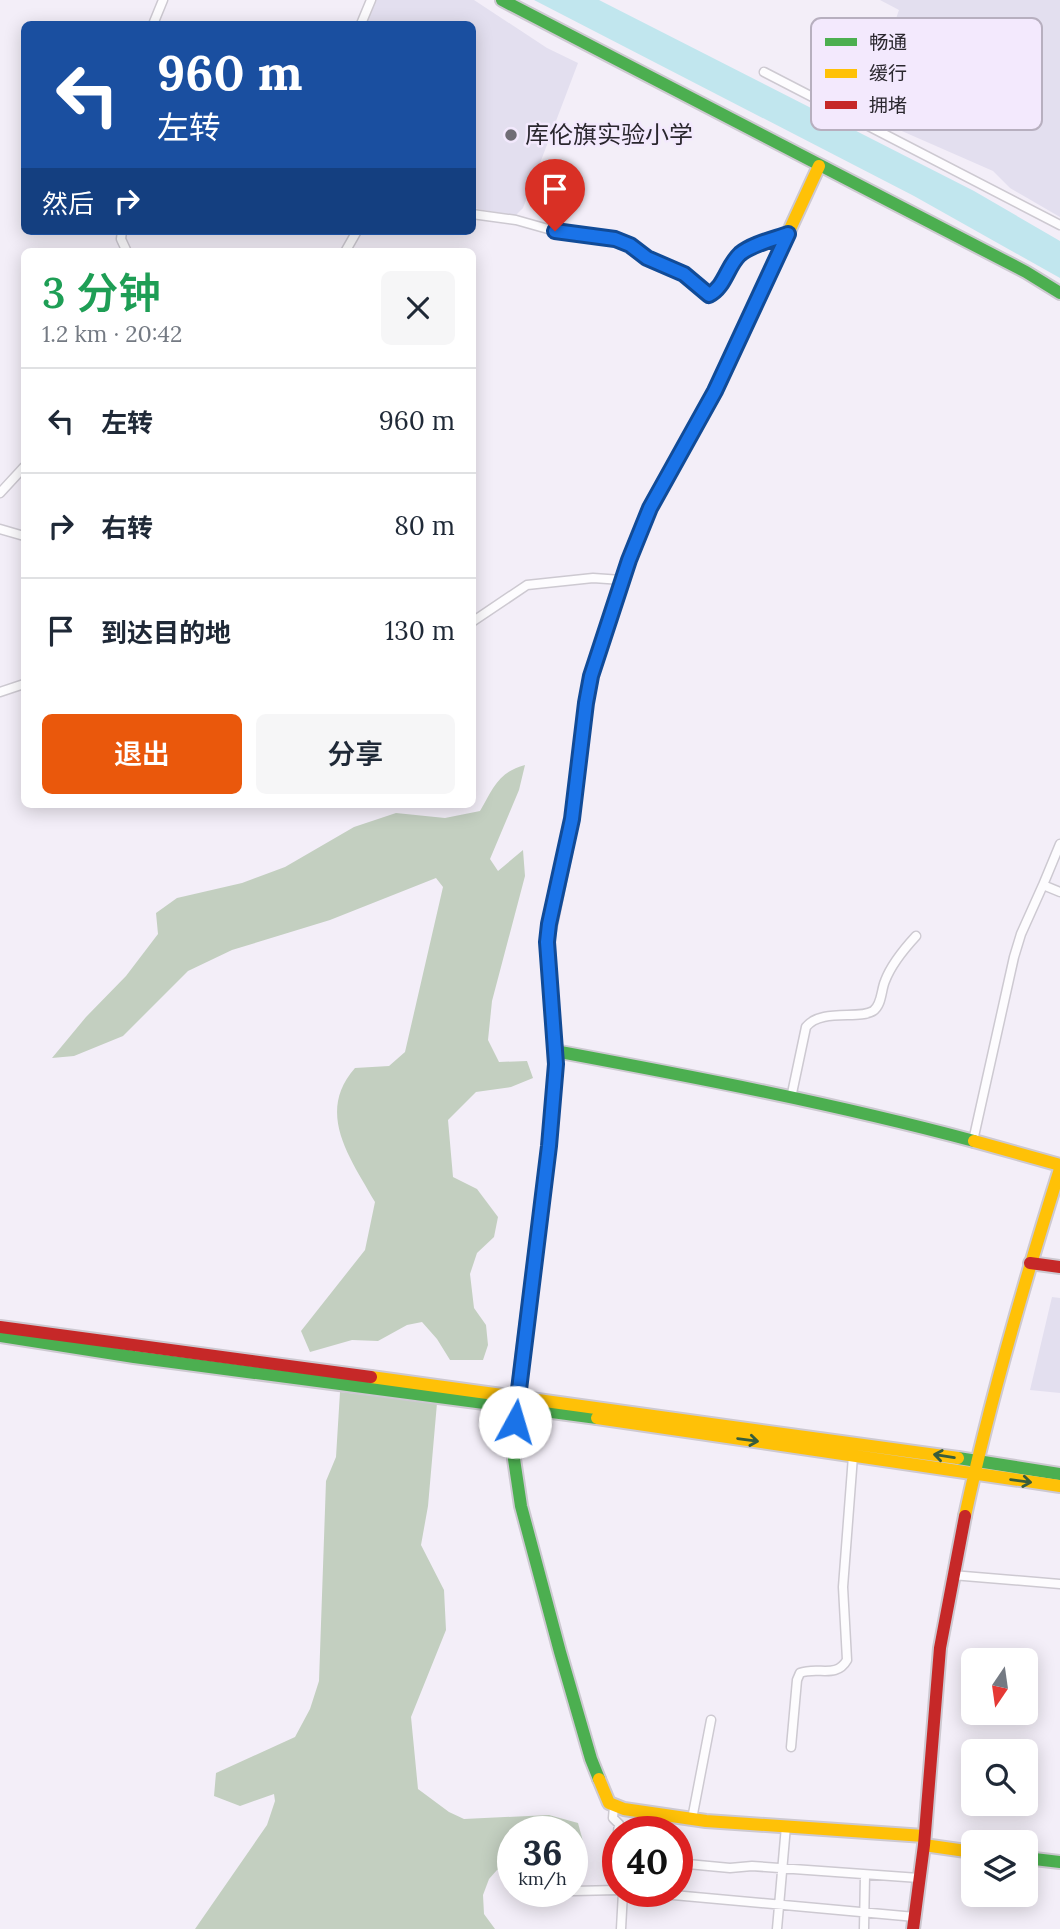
<!DOCTYPE html>
<html lang="zh">
<head>
<meta charset="utf-8">
<style>
	:root { --surface:#fff; --page:#f6f6f7; --text:#1f2937; --muted:#747a83; --line:#e0e1e3; --accent:#ea580c }
	body { margin:0; font-family:Lora,"Noto Sans SC",serif; background:var(--page); color:var(--text); height:100vh; display:flex; flex-direction:column; font-size:26px; white-space:nowrap }
	* { box-sizing:border-box; margin:0 }
	p { font-size:23px; color:var(--muted) }
	.icon { flex:none; width:38px; height:38px; fill:none; stroke:currentColor; stroke-width:2; stroke-linecap:round; stroke-linejoin:round }
	.map { position:relative; flex:1; overflow:hidden }
	.side { position:absolute; left:21px; top:248px; width:455px; height:560px; display:flex; flex-direction:column; background:var(--surface); border-radius:10px; box-shadow:0 4px 18px #0003 }
	.side>* { flex:none }
	.top-card { position:absolute; left:21px; top:21px; width:455px; height:214px; border-radius:10px; box-shadow:0 4px 18px #0003; background:#1a4fa0; color:#fff; overflow:hidden }
	.needle { width:46px; rotate:193deg }
	.controls { position:absolute; left:961px; top:1648px; display:grid; gap:14px }
	.controls a { display:grid; place-items:center; width:77px; height:77px; border-radius:10px; background:var(--surface); box-shadow:0 4px 18px #0003; font-size:35px }
	.speed { position:absolute; left:497px; top:1816px; display:flex; gap:14px; font-size:35px; font-weight:700; text-align:center }
	.speed>* { display:grid; place-content:center; width:91px; height:91px; border-radius:50%; background:var(--surface); box-shadow:0 4px 18px #0003; line-height:1 }
	.speed small { font-size:18px; font-weight:400 }
	.speed .limit { border:10px solid #d22; background:#fff; color:#111 }
	.pin { position:absolute; display:grid; place-items:center; width:60px; height:60px; color:#fff; margin:-72px -30px; border-radius:50% 50% 50% 0; rotate:-45deg; box-shadow:0 0 7px #0007 }
	.pin .icon { rotate:45deg }
	.me { position:absolute; width:77px; margin:-38px; rotate:6deg; stroke-linejoin:round; filter:drop-shadow(0 0 5px #0008) }
	.turn { display:flex; align-items:center; gap:24px; height:147px; padding:0 21px; font-size:32px }
	.turn .icon { width:91px; height:91px; stroke-width:2.5 }
	.turn b { display:block; font-size:49px; line-height:60px }
	.then { display:flex; align-items:center; height:66px; padding:0 21px; background:#0003; gap:14px; font-size:26px }
	.round { display:grid; place-items:center; flex:none; width:74px; height:74px; border-radius:10px; background:var(--page) }
	.summary { display:flex; align-items:center; justify-content:space-between; height:119px; padding:0 21px }
	h1 { font-size:42px; font-weight:600; line-height:52px; color:#1e9e55 }
	.button { display:flex; gap:14px; margin-top:auto; padding:14px 21px }
	.button a { flex:1; height:80px; border-radius:10px; background:var(--accent); color:#fff; font-size:28px; font-weight:600; line-height:80px; text-align:center }
	.button a+a { background:var(--page); color:var(--text) }
	ul { padding:0; list-style:none }
	li { display:flex; align-items:center; gap:21px; height:105px; padding:0 21px; border-top:2px solid var(--line) }
	li div { flex:1 }
	li b { display:block; font-size:26px }
	li em { font-style:normal }
	.map>svg:first-child { display:block }
	.education { fill:#e3dfef }
	.forest { fill:#c3cfc0 }
	.water { fill:#c1e6ee }
	.lines { fill:none; stroke-linecap:round; stroke-linejoin:round }
	.street-casing { stroke:#cdc9d1; stroke-width:11 }
	.fast-casing { stroke:#cdc9d1; stroke-width:16 }
	.slow-casing { stroke:#cdc9d1; stroke-width:16 }
	.jam-casing { stroke:#cdc9d1; stroke-width:16 }
	.street { stroke:#fdfcfe; stroke-width:8 }
	.fast { stroke:#4caf50; stroke-width:12 }
	.slow { stroke:#ffc107; stroke-width:12 }
	.jam { stroke:#c62828; stroke-width:12 }
	.oneway { stroke:#385d3c }
	.route-casing { stroke:#114b97; stroke-width:18 }
	.route { stroke:#1a73e8; stroke-width:12 }
	.poi-dot { fill:#706d75; stroke:#f3e9fd; stroke-width:2.5 }
	.labels { text-anchor:middle; stroke-width:5; stroke-linejoin:round; paint-order:stroke }
	.poi-label { font-size:24px; fill:#2a272e; stroke:#f3e9fd; text-anchor:start }
	.key { fill:#f3e9fd; stroke:#b7afbf; stroke-width:2 }
	.key-label { font-size:19px; fill:#2a272e }
</style>
</head>
<body>
<div class="map">
<svg width="1060" height="1929" viewBox="0 0 1060 1929">
	<rect width="100%" height="100%" fill="#f3eef8"/>
	<!-- education -->
	<path class="education" d="M376,0h98l73,48 31,15 -55,145 -8,8 -42,-8 -1,-184h-106z
		M880,0h180v217l-50,-29 -17,-17 -130,-57 36,-104z
		M1052,1297l8,1v95l-30,-3z"/>
	<!-- forest -->
	<path class="forest" d="M525,765l-6,25 -29,69 8,12 25,-21 2,26 -33,125 -4,39 11,22 28,-1 6,17 -22,9 -35,5 -28,28 5,57 24,12 21,28 -4,20 -17,16 -7,21 4,34 12,17 2,20 -5,15h-33l-13,-21 -15,-17 -15,3 -29,16 -26,-1 -42,12 -9,-21 64,-81 10,-48c-24,-43 -60,-89 -20,-134l34,-2 16,-14 38,-165 -7,-9 -106,42 -98,30 -44,21 -65,65 -49,20 -22,2 34,-41 40,-41 32,-42 -2,-21 21,-15 65,-15 43,-16 69,-40 42,-14 49,5 35,-7c13,-22 18,-39 45,-46z
		M340,1392l97,11 -9,103 -7,39 23,45 2,40 -35,87 7,72 31,23 15,7 85,-4 29,8 6,22 -12,7v-20h-59v33l-16,5 -8,9 -6,16 1,19 11,15h-300l72,-104 8,-24 -1,-7 -34,12 -26,-10 2,-23 79,-36 15,-28 9,-28 7,-200 10,-24z"/>
	<!-- water -->
	<path class="water" d="M534,0h65l375,191 86,50v37l-146,-82z"/>
	<g class="lines">
		<defs>
			<path id="street" d="M154,22l9,-22
				M361,24l10,-24
				M764,72l296,153
				M472,214l44,6 39,11 60,7 15,7 17,13 37,16 25,21c16,-8 18,-29 31,-41 12,-10 34,-15 48,-20
				M122,231l-1,8 6,13
				M345,252l12,-21
				M0,493l24,-26
				M0,529l24,7
				M472,622l55,-37 66,-7 29,2
				M0,692l24,-8
				M1060,844l-17,41 17,7
				M791,1098l15,-71c15,-19 53,-7 67,-16 9,-6 8,-21 12,-30 6,-16 19,-32 31,-45
				M973,1141l41,-184 7,-23 22,-49
				M952,1575l108,9
				M791,1747l6,-67 3,-7c18,-7 36,6 47,-13l-4,-73 10,-131
				M614,1806l-1,12 6,6 -1,8
				M692,1819l19,-99
				M618,1836l-3,16 3,4
				M677,1863l53,5 22,-2 167,12
				M529,1892l89,-2
				M640,1892l275,25
				M621,1929l2,-37
				M777,1929l9,-103
				M864,1929l1,-54"/>
			<path id="fast" d="M502,0l524,272 34,21
				M555,1051c140,26 281,53 419,90
				M549,1144l-33,263 -2,52 7,47 39,146 31,107 8,20
				M0,1336l134,21 463,61
				M958,1458l102,16
				M1026,1858l34,4"/>
			<path id="slow" d="M593,670l36,-110 21,-53 65,-115 104,-226
				M974,1141l86,24
				M371,1377l587,81
				M597,1418l463,68
				M965,1516c25,-117 59,-233 95,-347
				M599,1779l10,24 15,6 82,12 218,15
				M924,1845l49,7"/>
			<path id="jam" d="M549,1144l7,-80 -9,-122 25,-123 14,-116 7,-33
				M1030,1263l30,4
				M0,1327l371,50
				M913,1929l11,-84 16,-197 25,-132"/>
		</defs>
		<!-- street casing -->
		<use href="#street" class="street-casing"/>
		<!-- fast casing -->
		<use href="#fast" class="fast-casing"/>
		<!-- slow casing -->
		<use href="#slow" class="slow-casing"/>
		<!-- jam casing -->
		<use href="#jam" class="jam-casing"/>
		<!-- street -->
		<use href="#street" class="street"/>
		<!-- fast -->
		<use href="#fast" class="fast"/>
		<!-- slow -->
		<use href="#slow" class="slow"/>
		<!-- jam -->
		<use href="#jam" class="jam"/>
	</g>
	<!-- one-way arrows -->
	<defs><path id="oneway-shaft" d="M-6 0H5M1.5-3L5.5 0L1.5 3" fill="none" stroke-width="1.6" stroke-linecap="round" stroke-linejoin="round" transform="scale(1.75)"/></defs>
	<g class="oneway">
		<use href="#oneway-shaft" transform="translate(748 1440) rotate(8)"/>
		<use href="#oneway-shaft" transform="translate(944 1456) rotate(-171)"/>
		<use href="#oneway-shaft" transform="translate(1021 1481) rotate(8)"/>
	</g>
	<g class="lines">
		<defs>
			<path id="route" d="M515,1422l34,-276 7,-82 -9,-122 2,-18 23,-105 14,-116 5,-27 38,-116 21,-52 65,-117 73,-157c-14,5 -36,10 -48,20 -13,12 -15,33 -31,41l-25,-21 -37,-16 -17,-13 -15,-6 -60,-8"/>
		</defs>
		<!-- route casing -->
		<use href="#route" class="route-casing"/>
		<!-- route -->
		<use href="#route" class="route"/>
	</g>
	<!-- markers -->
	<circle class="poi-dot" cx="511" cy="135" r="7"/>
	<g class="labels">
		<!-- poi labels -->
		<g class="poi-label">
			<text x="525" y="143">库伦旗实验小学</text>
		</g>
	</g>
	<!-- legend -->
	<rect x="811" y="18" width="231" height="112" rx="10" class="key"/>
	<rect x="825" y="38" width="32" height="8" fill="#4caf50"/>
	<rect x="825" y="69" width="32" height="9" fill="#ffc107"/>
	<rect x="825" y="101" width="32" height="8" fill="#c62828"/>
	<g class="key-label">
		<text x="869" y="49">畅通</text>
		<text x="869" y="80">缓行</text>
		<text x="869" y="112">拥堵</text>
	</g>
</svg>
<div class="controls">
<a><svg class="needle" viewBox="-14 -14 28 28"><path d="M0-13l5 13h-10z" fill="#e53935"/><path d="M0 13l5-13h-10z" fill="#747a83"/></svg></a>
<a><svg class="icon" aria-label="search" viewBox="0 0 24 24"><circle cx="10" cy="10" r="6"/><path d="M15 15l6 6"/></svg></a>
<a><svg class="icon" aria-label="layers" viewBox="0 0 24 24"><path d="M12 4l9 5-9 5-9-5zM3 14l9 5 9-5"/></svg></a>
</div>
<div class="speed"><div>36<small>km/h</small></div><div class="limit">40</div></div>
<div class="pin" style="left:555px;top:231px;background:#d93025"><svg class="icon" aria-label="arrive" viewBox="0 0 24 24"><path d="M6 21V4h12l-3 4 3 4H6"/></svg></div>
<svg class="me" style="left:515px;top:1422px" viewBox="-20 -20 40 40"><circle r="19" fill="#fff"/><path d="M0-13L10 11 0 6-10 11z" fill="#1a73e8"/></svg>
<div class="top-card">
<div class="turn"><svg class="icon" aria-label="left" viewBox="0 0 24 24"><path d="M17 20v-9H6M10 6l-5 5 5 5"/></svg><div><b>960 m</b>左转</div></div>
<div class="then">然后<svg class="icon" aria-label="right" viewBox="0 0 24 24"><path d="M7 20v-9h11M14 6l5 5-5 5"/></svg></div>
</div>
<section class="side">
<div class="summary"><div><h1>3 分钟</h1><p>1.2 km · 20:42</p></div><a class="round"><svg class="icon" aria-label="close" viewBox="0 0 24 24"><path d="M6 6l12 12M18 6L6 18"/></svg></a></div>
<ul>
<li><svg class="icon" aria-label="left" viewBox="0 0 24 24"><path d="M17 20v-9H6M10 6l-5 5 5 5"/></svg><div><b>左转</b></div><em>960 m</em></li>
<li><svg class="icon" aria-label="right" viewBox="0 0 24 24"><path d="M7 20v-9h11M14 6l5 5-5 5"/></svg><div><b>右转</b></div><em>80 m</em></li>
<li><svg class="icon" aria-label="arrive" viewBox="0 0 24 24"><path d="M6 21V4h12l-3 4 3 4H6"/></svg><div><b>到达目的地</b></div><em>130 m</em></li>
</ul>
<div class="button"><a>退出</a><a>分享</a></div>
</section>
</div>
</body>
</html>
